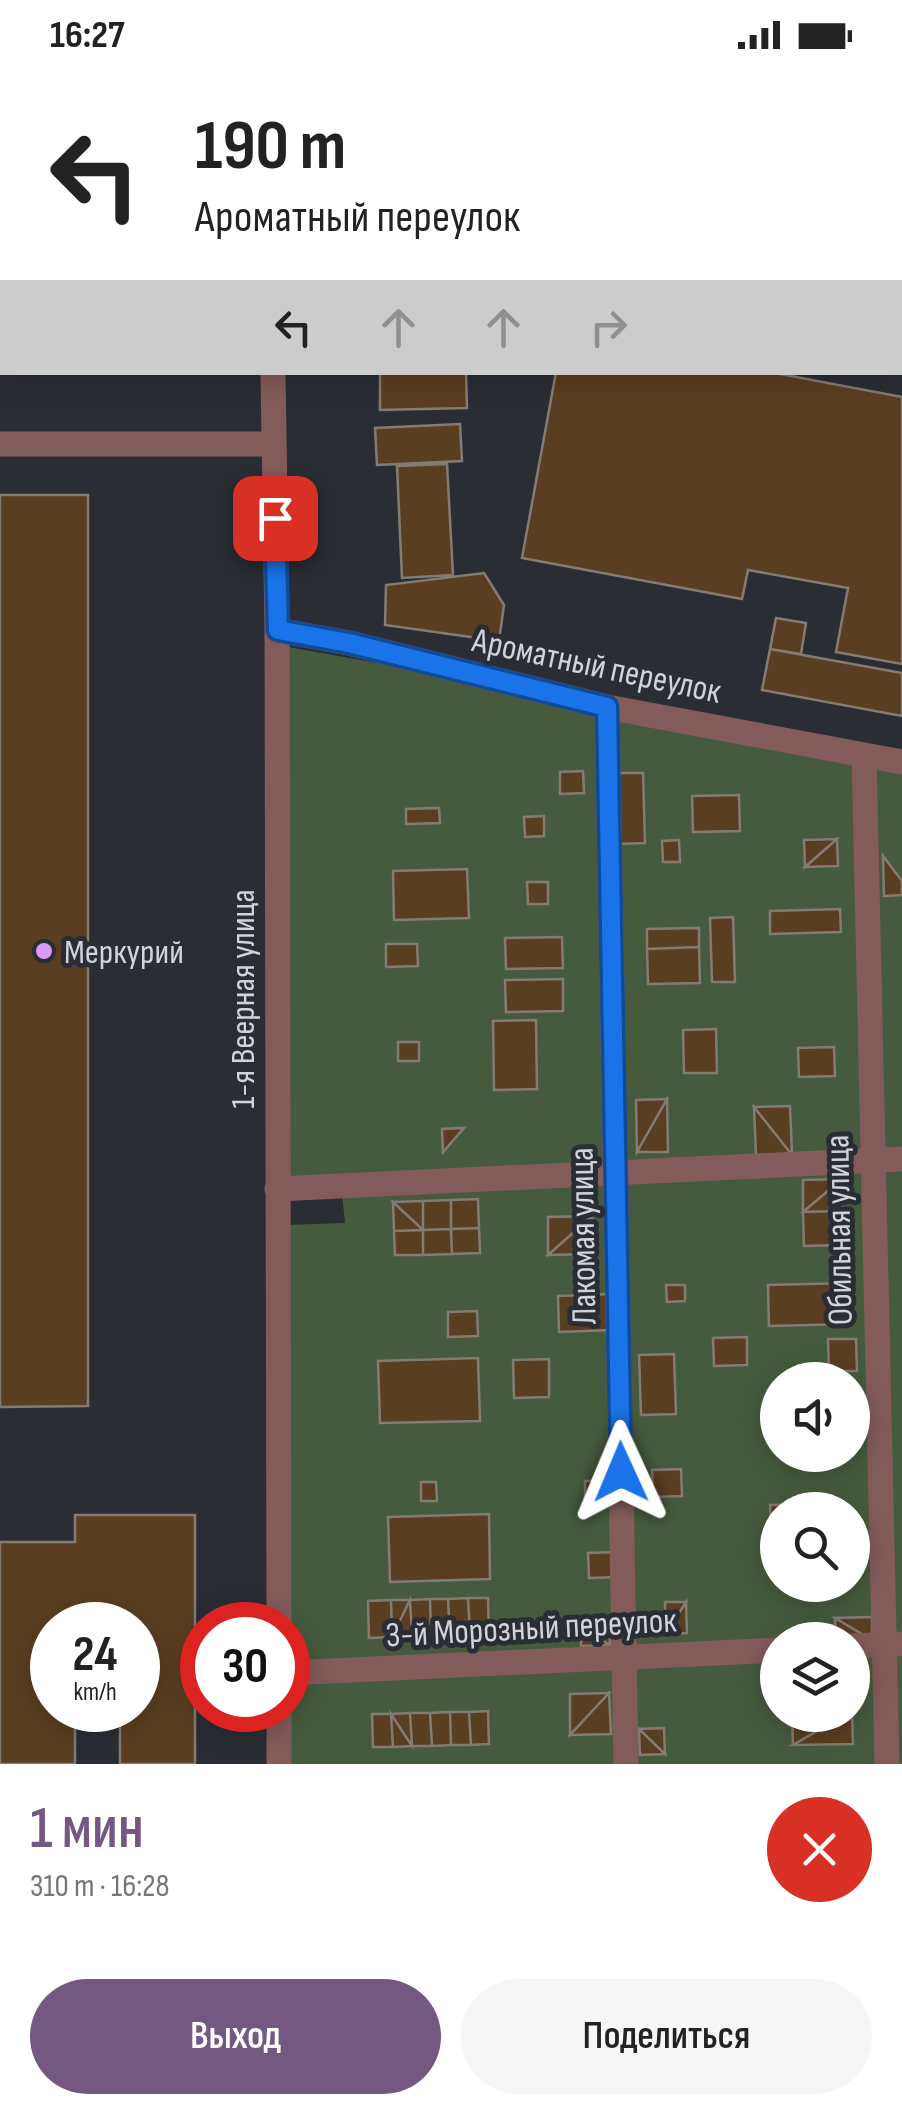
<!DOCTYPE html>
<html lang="ru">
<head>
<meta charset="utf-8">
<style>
	:root { --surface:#fff; --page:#f6f6f6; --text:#222; --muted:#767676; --accent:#755882 }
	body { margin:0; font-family:"Sofia Sans Condensed",sans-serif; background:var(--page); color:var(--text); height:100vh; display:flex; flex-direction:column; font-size:38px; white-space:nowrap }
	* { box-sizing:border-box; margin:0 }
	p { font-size:32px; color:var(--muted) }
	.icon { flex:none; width:55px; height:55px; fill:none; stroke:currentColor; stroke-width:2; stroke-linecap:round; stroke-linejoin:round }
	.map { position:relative; height:1694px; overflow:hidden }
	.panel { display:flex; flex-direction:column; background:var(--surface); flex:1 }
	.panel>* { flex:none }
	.top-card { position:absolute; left:0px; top:0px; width:902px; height:305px; box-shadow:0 5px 25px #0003; background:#fff; color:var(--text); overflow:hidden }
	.buttons { position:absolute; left:760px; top:1292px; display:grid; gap:20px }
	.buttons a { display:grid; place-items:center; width:110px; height:110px; border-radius:50%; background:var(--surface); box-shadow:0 5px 25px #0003; font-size:50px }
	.speed { position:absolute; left:30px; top:1532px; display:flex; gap:20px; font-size:50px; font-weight:700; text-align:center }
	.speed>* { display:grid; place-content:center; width:130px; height:130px; border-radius:50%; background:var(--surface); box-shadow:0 5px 25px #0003; line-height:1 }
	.speed small { font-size:25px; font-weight:400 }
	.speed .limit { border:15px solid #d22; background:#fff; color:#111 }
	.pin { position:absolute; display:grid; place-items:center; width:85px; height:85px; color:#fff; margin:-42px; border-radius:20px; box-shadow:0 5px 15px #0006 }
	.me { position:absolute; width:110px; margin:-55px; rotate:359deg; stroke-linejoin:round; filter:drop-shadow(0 0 8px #0008) }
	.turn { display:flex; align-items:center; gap:35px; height:210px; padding:0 30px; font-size:45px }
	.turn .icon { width:130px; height:130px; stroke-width:2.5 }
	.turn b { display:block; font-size:70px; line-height:85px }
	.lanes { display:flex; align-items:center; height:95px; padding:0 30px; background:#0003; justify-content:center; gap:50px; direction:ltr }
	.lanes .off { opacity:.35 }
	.round { display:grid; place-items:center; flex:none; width:105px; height:105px; border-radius:52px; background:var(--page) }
	.summary { display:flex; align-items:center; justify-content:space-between; height:170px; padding:0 30px }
	h1 { font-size:60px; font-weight:600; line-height:75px; color:var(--accent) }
	.cta { display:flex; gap:20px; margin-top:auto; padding:20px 30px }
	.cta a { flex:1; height:115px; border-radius:60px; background:var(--accent); color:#fff; font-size:40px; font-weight:600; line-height:115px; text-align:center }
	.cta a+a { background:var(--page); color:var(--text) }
	.status { display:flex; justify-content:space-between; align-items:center; height:70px; padding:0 50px; background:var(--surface); direction:ltr }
	.status svg { height:28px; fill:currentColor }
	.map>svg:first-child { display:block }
	.green { fill:#465b3d; fill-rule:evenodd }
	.forest { fill:#546b49 }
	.building { fill:#5a3e21; stroke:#847b73; stroke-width:2.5 }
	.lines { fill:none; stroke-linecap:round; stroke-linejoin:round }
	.minor { stroke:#835b5a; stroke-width:25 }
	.route-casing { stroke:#114b97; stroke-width:25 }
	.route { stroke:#1a73e8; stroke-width:18 }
	.poi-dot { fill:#da9af7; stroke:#2b2d35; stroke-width:4 }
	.labels { text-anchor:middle; stroke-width:10; stroke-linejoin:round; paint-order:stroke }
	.street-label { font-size:35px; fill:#d2d3d9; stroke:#2b2d35 }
	.poi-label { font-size:35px; fill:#d2d3d9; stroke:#2b2d35; text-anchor:start }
</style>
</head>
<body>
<div class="status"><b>16:27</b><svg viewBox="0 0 49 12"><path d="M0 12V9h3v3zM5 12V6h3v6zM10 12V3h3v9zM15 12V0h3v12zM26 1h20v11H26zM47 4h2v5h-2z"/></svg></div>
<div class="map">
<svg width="902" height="1694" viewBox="0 0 902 1694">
	<rect width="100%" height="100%" fill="#2b2d35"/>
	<!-- green -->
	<path class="green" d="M288,577l614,110v1007h-617l-1,-539 61,-2 -3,-30h-57zM778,1310h74v75h-74zM778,1440h74v75h-74zM778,1570h74v75h-74z"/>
	<!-- forest -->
	<path class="forest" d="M0,0l164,2h-162v292z"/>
	<!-- building -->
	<path class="building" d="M389,0h122v2h-122z
		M380,302h86l1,36 -87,2z
		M556,302h214l132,25v267l-66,-12 12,-64 -100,-18 -6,29 -220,-41z
		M460,354l2,37 -85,4 -2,-37z
		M447,394l6,111 -51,3 -5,-112z
		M0,425h88v911l-88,1z
		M484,503l20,32 -5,36 -114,-16 1,-40z
		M776,548l30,5 -5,31 -31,-5z
		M770,579l132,24v43l-140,-26z
		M583,701l1,22 -24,1v-22z
		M615,703h28l2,70 -28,1z
		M739,725l1,36 -47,1 -1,-36z
		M439,738l1,15 -34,1v-15z
		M544,746v20l-19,1 -1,-20z
		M837,769l1,27 -33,1z
		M837,769l-32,28 -1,-27z
		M679,770l1,22h-17l-1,-21z
		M883,786l19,25v14l-18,1z
		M467,799l2,49 -75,2 -1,-49z
		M527,812h21v22h-20z
		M840,839l1,23 -71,2v-23z
		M733,847l2,65h-23l-2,-64z
		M699,858v19l-52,2v-20z
		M562,867l1,31 -57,1 -1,-31z
		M386,874h31l1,22 -32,1z
		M699,877l1,36 -52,1 -1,-35z
		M563,909v32l-57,1 -1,-32z
		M536,950l1,69 -43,1 -1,-69z
		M716,959l1,44h-33l-1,-43z
		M398,972h21v19h-21z
		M834,977l1,29 -36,1 -1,-29z
		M667,1029l1,53h-31z
		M667,1029l-30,53 -1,-52z
		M790,1036l2,49 -38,-48z
		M754,1037l38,48h-36z
		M464,1058l-21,24 -1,-23z
		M842,1109l1,32 -40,1z
		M842,1109l-39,33v-32z
		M478,1129l1,29 -28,1v-29z
		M451,1130v29l-28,1v-29z
		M423,1131v29l-30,-28z
		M393,1132l30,28 -29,1z
		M843,1141v34l-39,1 -1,-34z
		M592,1146l-44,39v-38z
		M592,1146l1,38 -45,1z
		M479,1158l1,25 -28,1 -1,-25z
		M451,1159l1,25 -29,1v-25z
		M423,1160v25h-28l-1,-24z
		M850,1213v41l-81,2 -1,-41z
		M666,1215h19v16l-18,1z
		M610,1224l1,36 -52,2 -1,-36z
		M477,1241l1,25 -30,1v-25z
		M747,1267v28l-33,1 -1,-28z
		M828,1269h28l1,32h-28z
		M674,1284l2,60 -35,1 -2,-60z
		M478,1288l2,63 -100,2 -2,-62z
		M549,1289v38l-35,1 -1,-38z
		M681,1399l1,27 -29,1 -1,-27z
		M585,1411h23v17h-23z
		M421,1412h15l1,19h-16z
		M804,1434v6h-26v16h-7l-1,-21z
		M489,1444l1,65 -100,3 -2,-65z
		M75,1445h120v249h-75v-54h18v-85h-86v85h23v54h-75v-222h75z
		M778,1470v28h-11l-1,-27z
		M617,1482l1,25 -29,1 -1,-25z
		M468,1528h20l1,37h-19z
		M468,1528l2,37 -20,1 -2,-37z
		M430,1529h18l2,37h-19z
		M430,1529l1,37 -19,1 -2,-37z
		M391,1530h19l-18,37z
		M391,1530l1,37 -23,1 -1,-37z
		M410,1530l2,37h-20z
		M665,1532h21l-20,32z
		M686,1532l1,31 -21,1z
		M872,1547v23l-37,-22z
		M835,1548l37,22h-36z
		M609,1557l1,18 -29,-17z
		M581,1558l29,17 -29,1z
		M609,1623l-39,42v-41z
		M609,1623l2,41 -41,1z
		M488,1641l1,33 -18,1 -2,-33z
		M450,1642h19l2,33h-20z
		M450,1642l1,33 -19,1 -2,-33z
		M410,1643h20l2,33h-20z
		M410,1643l2,33 -21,-32z
		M372,1644h19l2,33h-20z
		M391,1644l21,32 -19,1z
		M792,1645h53l-52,30z
		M845,1645h7l1,29 -60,1z
		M664,1658l1,26 -26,-25z
		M639,1659l26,25 -25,1z"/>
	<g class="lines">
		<!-- minor -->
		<path class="minor" d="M271,0v2
			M273,302l4,258 2,995
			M0,374h273
			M277,560l72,13 258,64 295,55
			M607,637l19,1057
			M864,685l23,1009
			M277,1119l625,-30
			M852,1576l45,-2
			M288,1603l490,-23
			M279,1694v-54"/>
	</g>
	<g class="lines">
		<defs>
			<path id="route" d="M275,448l3,112 71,13 258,64 14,765"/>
		</defs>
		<!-- route casing -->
		<use href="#route" class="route-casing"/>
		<!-- route -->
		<use href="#route" class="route"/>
	</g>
	<!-- markers -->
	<circle class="poi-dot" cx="44" cy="881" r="10"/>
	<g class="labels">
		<!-- street labels -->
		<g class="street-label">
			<text transform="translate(597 595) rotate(12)" y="12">Ароматный переулок</text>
			<text transform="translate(242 929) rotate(-90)" y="12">1-я Веерная улица</text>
			<text transform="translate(838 1160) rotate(-91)" y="12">Обильная улица</text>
			<text transform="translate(582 1166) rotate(-91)" y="12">Лакомая улица</text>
			<text transform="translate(531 1557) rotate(-3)" y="12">3-й Морозный переулок</text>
		</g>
		<!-- poi labels -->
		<g class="poi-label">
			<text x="64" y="893">Меркурий</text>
		</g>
	</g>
</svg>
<div class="buttons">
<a><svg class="icon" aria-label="sound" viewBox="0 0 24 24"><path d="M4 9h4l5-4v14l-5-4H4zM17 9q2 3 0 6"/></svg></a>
<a><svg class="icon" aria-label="search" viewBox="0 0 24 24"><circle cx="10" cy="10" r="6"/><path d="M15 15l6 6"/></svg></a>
<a><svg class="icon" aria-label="layers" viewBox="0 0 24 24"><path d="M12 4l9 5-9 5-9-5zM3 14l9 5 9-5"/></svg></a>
</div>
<div class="speed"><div>24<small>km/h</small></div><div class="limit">30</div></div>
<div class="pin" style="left:275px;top:448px;background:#d93025"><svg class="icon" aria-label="arrive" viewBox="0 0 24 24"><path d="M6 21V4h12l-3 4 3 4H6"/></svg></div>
<svg class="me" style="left:621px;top:1402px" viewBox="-20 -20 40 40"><path d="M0-17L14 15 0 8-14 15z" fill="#1a73e8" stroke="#fff" stroke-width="4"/></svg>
<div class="top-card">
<div class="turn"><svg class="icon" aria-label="left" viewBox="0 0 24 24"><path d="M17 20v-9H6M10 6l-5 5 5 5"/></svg><div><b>190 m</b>Ароматный переулок</div></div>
<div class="lanes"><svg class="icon" aria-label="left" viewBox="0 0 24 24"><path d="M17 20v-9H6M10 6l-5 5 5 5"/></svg><svg class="icon off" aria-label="ahead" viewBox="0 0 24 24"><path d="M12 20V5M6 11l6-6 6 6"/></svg><svg class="icon off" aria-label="ahead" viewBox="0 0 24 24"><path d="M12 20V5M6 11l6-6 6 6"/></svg><svg class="icon off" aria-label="right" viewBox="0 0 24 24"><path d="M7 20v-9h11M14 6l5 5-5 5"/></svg></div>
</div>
</div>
<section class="panel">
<div class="summary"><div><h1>1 мин</h1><p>310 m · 16:28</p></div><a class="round" style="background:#d93025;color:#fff"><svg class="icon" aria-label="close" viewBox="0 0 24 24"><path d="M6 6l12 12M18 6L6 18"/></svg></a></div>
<div class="cta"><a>Выход</a><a>Поделиться</a></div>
</section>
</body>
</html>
